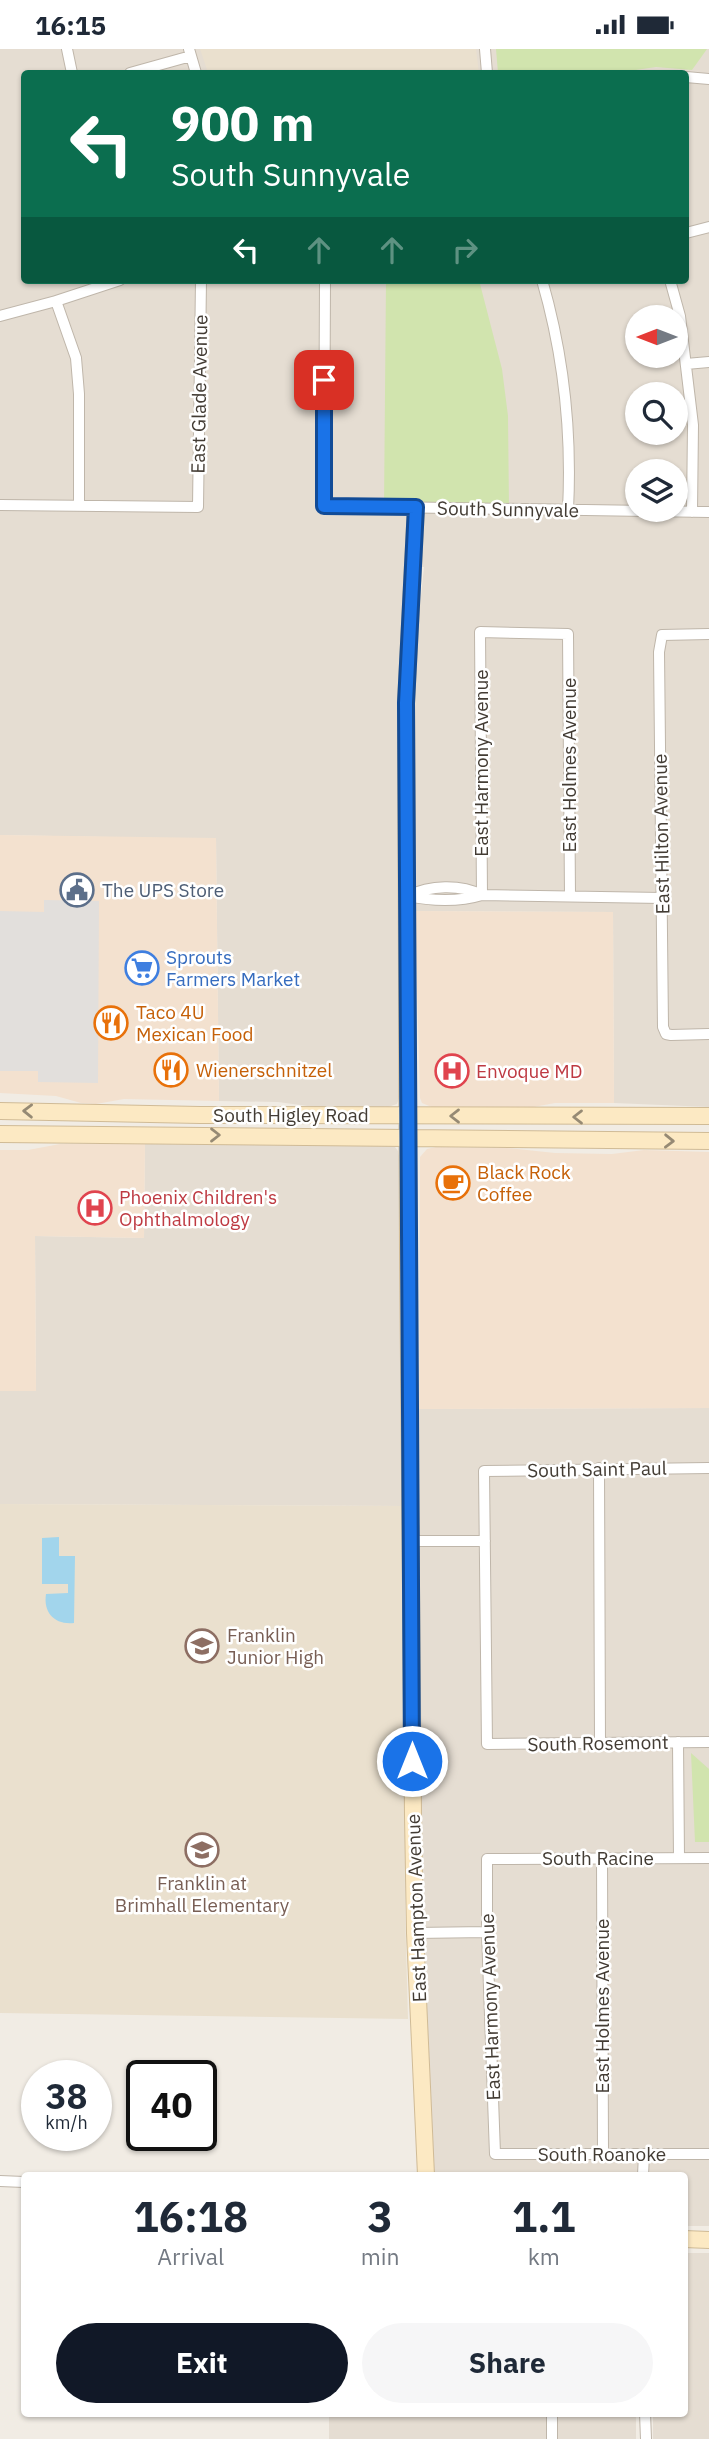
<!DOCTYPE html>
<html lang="en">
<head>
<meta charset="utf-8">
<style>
	:root { --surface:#fff; --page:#f6f6f7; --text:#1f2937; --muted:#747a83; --accent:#111827 }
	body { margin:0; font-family:"IBM Plex Sans",sans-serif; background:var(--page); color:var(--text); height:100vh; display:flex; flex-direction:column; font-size:26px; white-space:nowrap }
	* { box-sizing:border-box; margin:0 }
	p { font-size:23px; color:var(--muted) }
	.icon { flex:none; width:38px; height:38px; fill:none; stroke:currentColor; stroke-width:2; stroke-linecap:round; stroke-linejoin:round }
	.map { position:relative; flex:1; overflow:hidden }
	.panel { position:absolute; left:21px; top:2123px; width:667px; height:245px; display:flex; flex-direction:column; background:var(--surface); border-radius:7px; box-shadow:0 2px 5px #0004 }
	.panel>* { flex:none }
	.guide { position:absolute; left:21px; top:21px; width:668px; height:214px; border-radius:7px; box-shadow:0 2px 5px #0004; background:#0b6e4f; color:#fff; overflow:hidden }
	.needle { width:46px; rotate:270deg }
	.buttons { position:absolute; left:625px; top:256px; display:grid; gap:14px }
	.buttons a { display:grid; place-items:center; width:63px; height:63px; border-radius:50%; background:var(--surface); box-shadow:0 2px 5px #0004; font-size:35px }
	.speed { position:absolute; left:21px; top:2011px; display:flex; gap:14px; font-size:35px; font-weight:700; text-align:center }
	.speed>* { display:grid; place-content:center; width:91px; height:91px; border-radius:50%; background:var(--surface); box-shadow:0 2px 5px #0004; line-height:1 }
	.speed small { font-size:18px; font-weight:400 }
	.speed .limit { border:4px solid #111; border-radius:10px; background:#fff; color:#111 }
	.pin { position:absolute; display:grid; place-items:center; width:60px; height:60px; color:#fff; margin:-30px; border-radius:14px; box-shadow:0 4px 10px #0006 }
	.me { position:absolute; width:77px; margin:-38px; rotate:0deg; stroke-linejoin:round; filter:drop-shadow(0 0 5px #0008) }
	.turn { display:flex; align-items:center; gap:24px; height:147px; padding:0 35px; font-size:32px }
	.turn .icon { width:91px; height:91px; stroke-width:2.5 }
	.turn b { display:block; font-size:49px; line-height:60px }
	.lanes { display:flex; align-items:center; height:66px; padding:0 35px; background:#0003; justify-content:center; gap:35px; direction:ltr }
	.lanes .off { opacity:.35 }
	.eta { display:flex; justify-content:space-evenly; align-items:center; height:119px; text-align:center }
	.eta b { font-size:42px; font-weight:700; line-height:49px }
	.cta { display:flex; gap:14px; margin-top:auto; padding:14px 35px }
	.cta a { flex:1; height:80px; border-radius:42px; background:var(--accent); color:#fff; font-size:28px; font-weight:700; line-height:80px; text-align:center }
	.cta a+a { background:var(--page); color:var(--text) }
	.status { display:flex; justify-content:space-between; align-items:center; height:49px; padding:0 35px; background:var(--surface); direction:ltr }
	.status svg { height:19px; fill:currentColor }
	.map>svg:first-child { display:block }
	.residential { fill:#e5ddd2; fill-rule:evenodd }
	.commercial { fill:#f3e1cf }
	.education { fill:#eae0ce }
	.green { fill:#d1e4ae }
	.parking { fill:#e2dfdc }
	.water { fill:#a2d5ec }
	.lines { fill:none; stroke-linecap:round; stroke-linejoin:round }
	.street-casing { stroke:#bfb6aa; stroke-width:12 }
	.secondary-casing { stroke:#d0bb96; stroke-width:18 }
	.street { stroke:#fff; stroke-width:10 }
	.secondary { stroke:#fce9c3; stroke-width:16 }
	.oneway { stroke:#968a74 }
	.route-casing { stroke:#114b97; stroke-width:18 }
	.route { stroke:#1a73e8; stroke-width:12 }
	.labels { text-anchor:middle; stroke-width:5; stroke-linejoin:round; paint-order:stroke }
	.street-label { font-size:19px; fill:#433c34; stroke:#fff }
	.service-label { font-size:19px; fill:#4e5e75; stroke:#fff; text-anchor:start }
	.shop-label { font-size:19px; fill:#366cbe; stroke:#fff; text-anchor:start }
	.food-label { font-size:19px; fill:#c56008; stroke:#fff; text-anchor:start }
	.health-label { font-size:19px; fill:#be3a42; stroke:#fff; text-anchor:start }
	.education-label { font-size:19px; fill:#785e54; stroke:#fff; text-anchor:start }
</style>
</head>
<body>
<div class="status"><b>16:15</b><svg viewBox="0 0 49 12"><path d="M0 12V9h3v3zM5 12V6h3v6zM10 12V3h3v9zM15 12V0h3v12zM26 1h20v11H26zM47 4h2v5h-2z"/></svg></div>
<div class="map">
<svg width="709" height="2390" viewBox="0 0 709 2390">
	<rect width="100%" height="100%" fill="#f1ece4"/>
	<!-- residential -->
	<path class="residential" d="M0,0h709v1058l-95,-4 -1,-191 -198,-1 -1,-216 1,-42 9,-86h-18l-7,116 2,409 -4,12 -9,3h-73l-37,-5 -59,-1 -3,-262 -216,-4zM24,24h662v207h-662zM637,268h39v38h-39zM637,345h39v38h-39zM637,422h39v38h-39z
		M145,1095l242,2 8,1 3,4 3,16 3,339 -404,-2v-113l36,-1 -1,-154 109,2z
		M709,1359v818h-25v-51h-252l-11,-261 -2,-505z
		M684,2204h25v186h-56v-26h31z
		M329,2364h307v26h-307z"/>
	<!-- commercial -->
	<path class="commercial" d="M0,786l216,3 3,263 -95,-2 -28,5 -15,-1 -25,-7 -56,-3z
		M415,862l198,1 1,191h-59l-27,5h-94l-12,-5 -2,-5z
		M60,1095h85l-1,94 -109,-2 1,155h-36v-241h28z
		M436,1098l71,1 48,5 57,1 32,-4 65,2v256l-290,1 1,-252 7,-8z"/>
	<!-- education -->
	<path class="education" d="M200,0h276l3,24h-271z
		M0,1455l404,2 1,404 3,109 -408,-6z"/>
	<!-- green -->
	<path class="green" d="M496,0h211l-15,21 -36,-3 -41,6h-117z
		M386,231h93l23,89 6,47 1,93 -125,-3z
		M691,1704l18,16v73h-14z"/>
	<!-- parking -->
	<path class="parking" d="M44,851l55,1 -1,182 -60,-1v-11h-38v-160l44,1z"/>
	<!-- water -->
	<path class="water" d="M59,1488v19h16l-1,67c-19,2 -31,-10 -28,-29l22,-1v-9h-26v-46z"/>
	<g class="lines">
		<defs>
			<path id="street" d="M67,0l5,24
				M189,0l7,24
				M485,0l2,24
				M130,24l61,-17
				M686,28l23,2
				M686,184l23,-6
				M325,231l-1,226 385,6
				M542,231c22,76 30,151 26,230
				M670,231l10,36 13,109 -1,87
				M56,252l20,57 3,36v112
				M0,267l56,-15 64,-21
				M686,315l23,-2
				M0,456l198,2 3,-227
				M709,585l-47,1 -3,17 4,375 3,7 5,1 38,-1
				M482,846l-2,-263 88,2 2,262
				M408,847c23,5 51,6 74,-1l180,3
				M408,847c22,-11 52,-12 74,-1
				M599,1419l1,275
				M709,1419l-225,3 3,273 222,-2
				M411,1492h74
				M678,1693l1,116
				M602,1809l1,296
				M709,1809l-222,1v73l8,222h214
				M415,1884l72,-1
				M643,2126l1,-20
				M0,2132l24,1
				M552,2364v26
				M645,2364l1,26"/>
			<path id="secondary" d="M416,458l-10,196 2,546 5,567 2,117 11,242
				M0,1062l200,4 509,1
				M0,1085l709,7
				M684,2190l25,1"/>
		</defs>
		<!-- street casing -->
		<use href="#street" class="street-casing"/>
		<!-- secondary casing -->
		<use href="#secondary" class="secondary-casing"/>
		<!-- street -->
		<use href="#street" class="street"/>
		<!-- secondary -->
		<use href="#secondary" class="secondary"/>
	</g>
	<!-- one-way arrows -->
	<defs><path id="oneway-chevron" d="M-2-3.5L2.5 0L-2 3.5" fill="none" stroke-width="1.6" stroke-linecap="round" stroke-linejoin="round" transform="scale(1.75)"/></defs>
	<g class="oneway">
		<use href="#oneway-chevron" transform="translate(28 1062) rotate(-179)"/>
		<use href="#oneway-chevron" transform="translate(455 1067) rotate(-180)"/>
		<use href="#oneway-chevron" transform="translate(578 1068) rotate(-180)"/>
		<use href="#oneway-chevron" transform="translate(215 1086)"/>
		<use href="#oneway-chevron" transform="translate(669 1092) rotate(1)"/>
	</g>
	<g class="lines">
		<defs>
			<path id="route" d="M324,331v126l92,1 -10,196 6,1058"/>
		</defs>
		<!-- route casing -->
		<use href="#route" class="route-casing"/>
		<!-- route -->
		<use href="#route" class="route"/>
	</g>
	<!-- icons -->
	<defs>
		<symbol id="civic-ring" viewBox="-11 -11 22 22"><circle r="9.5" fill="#fff" stroke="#5c6f8a" stroke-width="1.5"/><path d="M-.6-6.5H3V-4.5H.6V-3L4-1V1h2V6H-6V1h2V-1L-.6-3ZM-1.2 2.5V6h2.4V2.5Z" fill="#5c6f8a"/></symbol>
		<symbol id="supermarket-ring" viewBox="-11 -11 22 22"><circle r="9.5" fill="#fff" stroke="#3f7fe0" stroke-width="1.5"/><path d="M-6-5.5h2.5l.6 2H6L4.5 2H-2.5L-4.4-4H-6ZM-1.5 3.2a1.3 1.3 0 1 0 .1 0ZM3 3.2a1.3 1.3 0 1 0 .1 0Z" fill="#3f7fe0"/></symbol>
		<symbol id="restaurant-ring" viewBox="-11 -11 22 22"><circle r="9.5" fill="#fff" stroke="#e8710a" stroke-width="1.5"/><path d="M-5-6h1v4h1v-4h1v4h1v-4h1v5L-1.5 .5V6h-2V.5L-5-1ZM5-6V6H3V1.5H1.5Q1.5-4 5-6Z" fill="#e8710a"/></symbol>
		<symbol id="hospital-ring" viewBox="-11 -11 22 22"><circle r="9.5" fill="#fff" stroke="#e0444e" stroke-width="1.5"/><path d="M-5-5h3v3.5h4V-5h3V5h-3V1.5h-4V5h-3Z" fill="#e0444e"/></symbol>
		<symbol id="cafe-ring" viewBox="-11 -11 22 22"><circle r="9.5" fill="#fff" stroke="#e8710a" stroke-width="1.5"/><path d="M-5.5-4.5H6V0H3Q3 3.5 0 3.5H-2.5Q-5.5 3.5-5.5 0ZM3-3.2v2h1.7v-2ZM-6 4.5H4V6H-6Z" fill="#e8710a"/></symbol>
		<symbol id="school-ring" viewBox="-11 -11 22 22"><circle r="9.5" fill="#fff" stroke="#8d6e63" stroke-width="1.5"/><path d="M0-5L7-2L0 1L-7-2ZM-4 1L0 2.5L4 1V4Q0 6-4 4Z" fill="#8d6e63"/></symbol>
	</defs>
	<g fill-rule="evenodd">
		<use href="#civic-ring" x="58" y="822" width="38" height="38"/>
		<use href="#supermarket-ring" x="123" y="900" width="38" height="38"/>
		<use href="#restaurant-ring" x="92" y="955" width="38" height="38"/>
		<use href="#restaurant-ring" x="152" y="1002" width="38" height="38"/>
		<use href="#hospital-ring" x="433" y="1003" width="38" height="38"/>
		<use href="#cafe-ring" x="434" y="1115" width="38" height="38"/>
		<use href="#hospital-ring" x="76" y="1140" width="38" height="38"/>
		<use href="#school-ring" x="183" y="1578" width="38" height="38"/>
		<use href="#school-ring" x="183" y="1782" width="38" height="38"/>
	</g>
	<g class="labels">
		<!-- street labels -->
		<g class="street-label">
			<text transform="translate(199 345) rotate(-89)" y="7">East Glade Avenue</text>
			<text transform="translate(508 460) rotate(1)" y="7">South Sunnyvale</text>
			<text transform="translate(481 714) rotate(-90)" y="7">East Harmony Avenue</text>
			<text transform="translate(569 716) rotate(-90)" y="7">East Holmes Avenue</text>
			<text transform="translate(661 785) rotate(-91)" y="7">East Hilton Avenue</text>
			<text x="291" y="1073">South Higley Road</text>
			<text transform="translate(597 1420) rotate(-1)" y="7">South Saint Paul</text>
			<text transform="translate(598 1694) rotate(-1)" y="7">South Rosemont</text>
			<text x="598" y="1816">South Racine</text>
			<text transform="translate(416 1859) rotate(-92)" y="7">East Hampton Avenue</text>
			<text transform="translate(602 1957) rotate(-90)" y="7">East Holmes Avenue</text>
			<text transform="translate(490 1958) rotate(-92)" y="7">East Harmony Avenue</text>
			<text x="602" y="2112">South Roanoke</text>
		</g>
		<!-- service labels -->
		<g class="service-label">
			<text x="102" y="848">The UPS Store</text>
		</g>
		<!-- shop labels -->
		<g class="shop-label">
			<text x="166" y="915">Sprouts<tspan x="166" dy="22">Farmers Market</tspan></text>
		</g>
		<!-- food labels -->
		<g class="food-label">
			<text x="136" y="970">Taco 4U<tspan x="136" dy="22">Mexican Food</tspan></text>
			<text x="196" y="1028">Wienerschnitzel</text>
			<text x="477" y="1130">Black Rock<tspan x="477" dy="22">Coffee</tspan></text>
		</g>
		<!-- health labels -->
		<g class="health-label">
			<text x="476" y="1029">Envoque MD</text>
			<text x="119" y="1155">Phoenix Children's<tspan x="119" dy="22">Ophthalmology</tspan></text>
		</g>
		<!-- education labels -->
		<g class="education-label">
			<text x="227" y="1593">Franklin<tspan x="227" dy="22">Junior High</tspan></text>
			<text x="202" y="1841" text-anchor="middle">Franklin at<tspan x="202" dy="22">Brimhall Elementary</tspan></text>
		</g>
	</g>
</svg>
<div class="buttons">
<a><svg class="needle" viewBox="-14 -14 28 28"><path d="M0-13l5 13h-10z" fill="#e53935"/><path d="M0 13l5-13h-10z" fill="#747a83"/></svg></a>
<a><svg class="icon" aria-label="search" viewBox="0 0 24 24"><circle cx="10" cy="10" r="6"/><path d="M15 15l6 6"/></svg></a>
<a><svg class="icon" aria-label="layers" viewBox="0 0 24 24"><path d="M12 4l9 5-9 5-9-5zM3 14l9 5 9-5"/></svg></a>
</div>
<div class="speed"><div>38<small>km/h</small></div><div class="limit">40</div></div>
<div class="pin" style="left:324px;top:331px;background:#d93025"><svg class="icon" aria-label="arrive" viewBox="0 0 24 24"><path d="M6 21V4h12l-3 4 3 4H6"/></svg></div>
<svg class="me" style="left:412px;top:1712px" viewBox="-20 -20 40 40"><circle r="17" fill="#1a73e8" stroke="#fff" stroke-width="3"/><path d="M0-11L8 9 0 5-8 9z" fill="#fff"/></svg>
<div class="guide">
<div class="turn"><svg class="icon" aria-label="left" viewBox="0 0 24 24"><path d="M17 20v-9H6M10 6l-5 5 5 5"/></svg><div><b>900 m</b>South Sunnyvale</div></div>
<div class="lanes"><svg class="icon" aria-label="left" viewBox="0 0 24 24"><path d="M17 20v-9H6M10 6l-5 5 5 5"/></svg><svg class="icon off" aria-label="ahead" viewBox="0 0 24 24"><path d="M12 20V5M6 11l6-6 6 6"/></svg><svg class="icon off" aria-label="ahead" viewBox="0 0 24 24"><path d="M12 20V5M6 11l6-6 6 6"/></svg><svg class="icon off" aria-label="right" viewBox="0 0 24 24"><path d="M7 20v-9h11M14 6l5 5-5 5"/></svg></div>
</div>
<section class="panel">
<div class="eta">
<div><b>16:18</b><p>Arrival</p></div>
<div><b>3</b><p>min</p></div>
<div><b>1.1</b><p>km</p></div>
</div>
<div class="cta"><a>Exit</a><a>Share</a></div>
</section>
</div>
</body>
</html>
